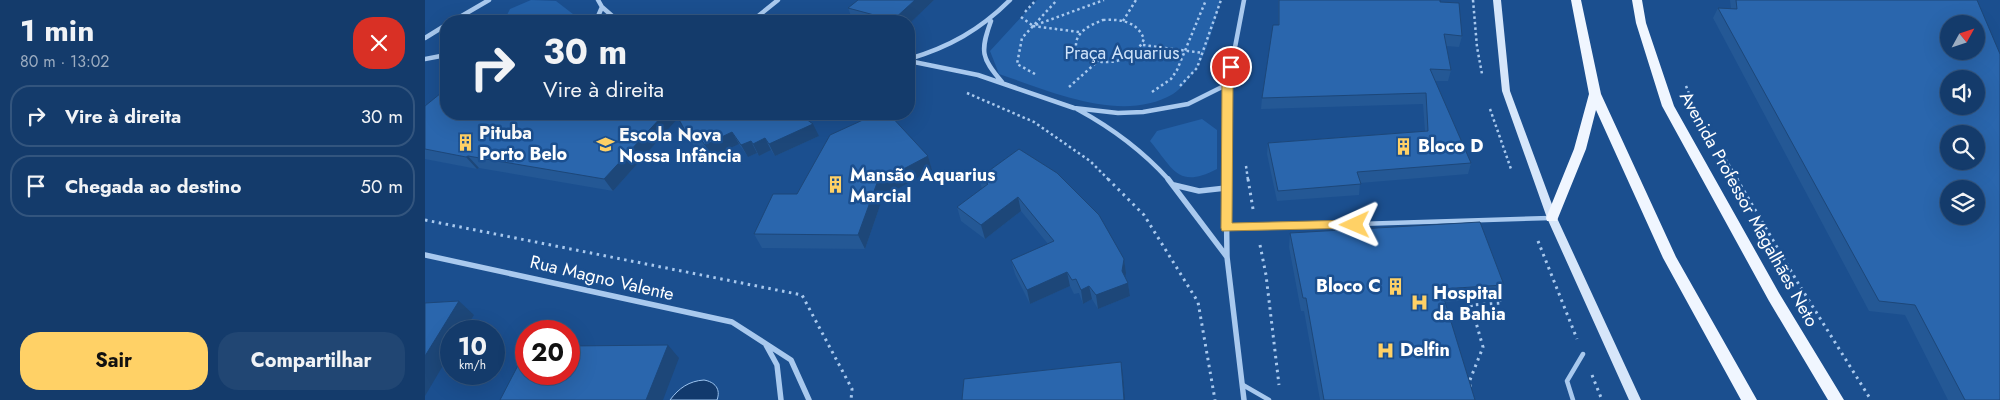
<!DOCTYPE html>
<html lang="pt">
<head>
<meta charset="utf-8">
<style>
	:root { --surface:#143b6b; --page:#214673; --text:#f1f3f6; --muted:#9dadc1; --line:#33557e; --accent:#ffd166 }
	body { margin:0; font-family:Jost,sans-serif; background:var(--page); color:var(--text); height:100vh; display:flex; flex-direction:column; font-size:19px; white-space:nowrap }
	* { box-sizing:border-box; margin:0 }
	p { font-size:16px; color:var(--muted) }
	.icon { flex:none; width:28px; height:28px; fill:none; stroke:currentColor; stroke-width:2; stroke-linecap:round; stroke-linejoin:round }
	.map { position:relative; flex:1; overflow:hidden }
	.sheet { display:flex; flex-direction:column; background:var(--surface); width:425px }
	.sheet>* { flex:none }
	.top-card { position:absolute; left:15px; top:15px; width:475px; height:105px; border-radius:20px; box-shadow:0 5px 20px #0002,0 0 0 1px var(--line); background:#143b6b; color:var(--text); overflow:hidden }
	.needle { width:32px; rotate:50deg }
	.controls { position:absolute; left:1515px; top:15px; display:grid; gap:10px }
	.controls a { display:grid; place-items:center; width:45px; height:45px; border-radius:50%; background:var(--surface); box-shadow:0 5px 20px #0002,0 0 0 1px var(--line); font-size:25px }
	.speed { position:absolute; left:15px; top:320px; display:flex; gap:10px; font-size:25px; font-weight:700; text-align:center }
	.speed>* { display:grid; place-content:center; width:65px; height:65px; border-radius:50%; background:var(--surface); box-shadow:0 5px 20px #0002,0 0 0 1px var(--line); line-height:1 }
	.speed small { font-size:12px; font-weight:400 }
	.speed .limit { border:8px solid #d22; background:#fff; color:#111 }
	.pin { position:absolute; display:grid; place-items:center; width:42px; height:42px; color:#fff; margin:-21px; border:2px solid #fff; border-radius:50%; box-shadow:0 1px 5px #0007 }
	.me { position:absolute; width:55px; margin:-28px; rotate:269deg; stroke-linejoin:round; filter:drop-shadow(0 0 4px #0008) }
	.turn { display:flex; align-items:center; gap:18px; height:105px; padding:0 20px; font-size:22px }
	.turn .icon { width:65px; height:65px; stroke-width:2.5 }
	.turn b { display:block; font-size:35px; line-height:42px }
	.round { display:grid; place-items:center; flex:none; width:52px; height:52px; border-radius:20px; background:var(--page) }
	.head { display:flex; align-items:center; justify-content:space-between; height:85px; padding:0 20px }
	h1 { font-size:30px; font-weight:700; line-height:38px }
	.cta { display:flex; gap:10px; margin-top:auto; padding:10px 20px }
	.cta a { flex:1; height:58px; border-radius:20px; background:var(--accent); color:#111; font-size:20px; font-weight:700; line-height:58px; text-align:center }
	.cta a+a { background:var(--page); color:var(--text) }
	ul { padding:0; list-style:none }
	li { display:flex; align-items:center; gap:15px; height:62px; margin:0 10px 8px; padding:0 10px; border:2px solid var(--line); border-radius:20px }
	li div { flex:1 }
	li b { display:block; font-size:19px }
	li em { font-style:normal }
	main { display:flex; flex:1; min-height:0 }
	.map>svg:first-child { display:block }
	.green { fill:#2461a8 }
	.water { fill:#123a6d; stroke:#9cc4f0 }
	.lines { fill:none; stroke-linecap:round; stroke-linejoin:round }
	.path-far1 { stroke:#a9c9ee; stroke-width:2.5; stroke-dasharray:2.5 3; stroke-linecap:butt }
	.path { stroke:#a9c9ee; stroke-width:3; stroke-dasharray:2.5 4.5; stroke-linecap:butt }
	.lane { stroke:#a9c9ee; stroke-width:4.5 }
	.street-far1 { stroke:#a9c9ee; stroke-width:4.5 }
	.street { stroke:#a9c9ee; stroke-width:5.5 }
	.secondary { fill:#d6e6fa; fill-rule:evenodd }
	.primary { fill:#f0f6ff; fill-rule:evenodd }
	.wall { fill:#245895 }
	.shaded-wall { fill:#1d4779 }
	.building { fill:#2a66ad; stroke:#1d4779; fill-rule:evenodd }
	.route { fill:#ffd166; stroke:#a68842 }
	.labels { text-anchor:middle; stroke-width:5; stroke-linejoin:round; paint-order:stroke }
	.park-label { font-size:18px; fill:#cfe3fa; stroke:#1b4f8f }
	.poi-label { font-size:18px; font-weight:bold; fill:#fff; stroke:#1b4f8f; text-anchor:start }
	.street-label { font-size:18px; fill:#fff; stroke:#1b4f8f }
</style>
</head>
<body>
<main>
<section class="sheet">
<div class="head"><div><h1>1 min</h1><p>80 m · 13:02</p></div><a class="round" style="background:#d93025;color:#fff"><svg class="icon" aria-label="close" viewBox="0 0 24 24"><path d="M6 6l12 12M18 6L6 18"/></svg></a></div>
<ul>
<li><svg class="icon" aria-label="right" viewBox="0 0 24 24"><path d="M7 20v-9h11M14 6l5 5-5 5"/></svg><div><b>Vire à direita</b></div><em>30 m</em></li>
<li><svg class="icon" aria-label="arrive" viewBox="0 0 24 24"><path d="M6 21V4h12l-3 4 3 4H6"/></svg><div><b>Chegada ao destino</b></div><em>50 m</em></li>
</ul>
<div class="cta"><a>Sair</a><a>Compartilhar</a></div>
</section>
<div class="map">
<svg width="1575" height="400" viewBox="0 0 1575 400">
	<rect width="100%" height="100%" fill="#1b4f8f"/>
	<!-- green -->
	<path class="green" d="M106,0l25,1 26,20h-78l6,-12z
		M612,0h184c-6,19 -14,54 -25,69 -5,7 -15,20 -23,25 -51,30 -123,-3 -174,-20l-9,-23z
		M777,119l15,11v39c-39,20 -43,1 -67,-28l7,-10z"/>
	<!-- water -->
	<path class="water" d="M279,380c11,2 17,9 13,20h-47c9,-12 19,-19 34,-20z"/>
	<g class="lines">
		<!-- path-far1 -->
		<path class="path-far1" d="M1048,0l4,47 5,27
			M600,12l11,-12
			M596,17l12,9
			M678,20c17,-1 34,1 41,19 -11,26 -51,32 -68,8 -1,-15 14,-22 27,-27z
			M698,21l13,-21
			M654,32l-46,-6 71,-26
			M718,45l60,8
			M610,74l-18,-10 5,-26 35,-38
			M755,86l17,-18 24,-68
			M1261,86l8,20
			M644,87l29,-26
			M727,92l19,-13 6,-9 29,-70
			M542,93l67,29 56,39 19,19
			M1065,109l21,60
			M1295,150l18,30
			M821,166l2,14"/>
		<!-- path -->
		<path class="path" d="M683,179l36,36 54,87 17,98
			M823,179l5,30
			M1312,179l61,104 73,117
			M0,220l377,75 50,94 -1,11
			M1113,241l39,98
			M835,245l6,30 13,110
			M1167,375l10,25
			M1045,387v-7l13,-33 -12,-42 31,-2 -3,-9"/>
		<!-- lane -->
		<path class="lane" d="M802,228l323,-10
			M818,385l26,15
			M1148,400l-6,-19 16,-27"/>
		<!-- street-far1 -->
		<path class="street-far1" d="M173,0l4,7 16,14
			M28,21l36,-21
			M171,21l6,-14
			M327,21l26,-21
			M566,21c-11,30 -10,37 11,61
			M0,38l21,-13
			M0,59l21,-4
			M484,59c40,-12 71,-29 101,-59
			M484,61l69,14 96,33 44,5 25,-1 45,-8 40,-20
			M652,109c35,19 65,41 92,71
			M801,180l2,-96 16,-84"/>
		<!-- street -->
		<path class="street" d="M743,179l59,78
			M801,179l1,78 17,143
			M749,185l25,6 27,-3
			M0,255l307,67 59,38 18,40
			M341,345l11,20 4,35"/>
		<!-- secondary -->
		<path class="secondary" d="M1068,0h8l9,91 47,127 84,182h-12l-82,-182 -45,-127z"/>
		<!-- primary -->
		<path class="primary" d="M1146,0h10l20,94 75,163 81,143h-16l-78,-142 -67,-148 -10,39 -28,69 -1,3h-10l-1,-3 28,-69 15,-55z
			M1207,0h10l4,23 28,83 105,187 65,107h-16l-59,-99 -107,-195 -26,-83z"/>
	</g>
	<!-- wall -->
	<path class="wall" d="M433,0h76l-25,24v-3h-56l-5,-13z
		M853,0h162v2l22,34 -3,11 -13,-1 5,24 -3,11h-13l36,82 -3,11 -108,9 -1,12 -82,6 -10,-47 1,-11 157,-12 -2,-27 -162,5 1,-11 16,-73z
		M1305,0h247l23,400h-52l-43,-85 -36,-4 -156,-293 5,-10 13,1z
		M0,106l375,8 19,22 -44,20 -4,-6 -12,6 -2,-3 -9,4 -9,-13 -27,13 -5,-7h-11l-18,-32 -65,73 -134,-23 -2,1 -52,-10z
		M594,149l105,110 2,14 -1,4 3,6 2,13 -32,13 -6,-10 -9,5 -4,-11 -5,1 -4,-8 -40,18 -15,-30 -4,-14 37,-16 -27,-33 -36,28 -24,-18 -4,-14 25,-18 -3,-11z
		M503,156l4,14 -49,27 -18,52 -103,-1 -8,-14 43,-40z
		M865,233l214,52 -5,13 -54,4 30,98h-155l-16,-89h-3l-12,-64z"/>
	<!-- shaded-wall -->
	<path class="shaded-wall" d="M490,0h19l-25,24v-3h-16v-1z
		M239,114h13l2,3 -66,74 -9,-12z
		M388,124l6,12 -44,20 -6,-12z
		M307,132l7,12 -27,13 -7,-12z
		M340,138l6,12 -12,6 -6,-12z
		M326,141l6,12 -9,4 -7,-12z
		M43,156l11,12 -2,1 -11,-12z
		M503,156l4,14 -49,27 -18,52 -7,-14 19,-52z
		M593,197l3,14 -36,28 -4,-14z
		M699,259l2,14 -2,11 4,-1 2,13 -32,13 -2,-14 26,-24z
		M642,272l3,14 -40,18 -3,-14z
		M664,286l3,13 -9,5 -2,-14z
		M34,301l15,14 -10,16h-13v21l-26,44v-40z
		M243,345l11,13 -16,42h-17z
		M696,362l2,13 2,25h-1z"/>
	<!-- building -->
	<path class="building" d="M433,0h57l-22,20 -45,-12z
		M854,0h161v2l19,1 3,33 -18,-2 7,36 -21,-1 41,94 -114,9 4,12 -83,7 -10,-48 160,-12 -2,-38 -164,5 11,-73h6z
		M1311,0h241l23,54v346h-35l-50,-95 -36,-4 -161,-293 19,1zM1524,24h27v27h-27zM1524,79h27v27h-27zM1524,134h27v27h-27zM1524,189h27v27h-27z
		M21,89v25h218l-60,65 -136,-23 -2,1 -41,-8v-43z
		M251,114h123l14,10 -44,20 -4,-6 -12,6 -2,-3 -10,4 -9,-13 -27,13 -5,-7h-11z
		M451,114h13l39,42 -51,27 -19,52 -104,-1 19,-40h24l33,-59z
		M594,149l38,24 42,42 25,44 -2,12 6,12 -32,12 -7,-9 -8,4 -5,-11 -4,1 -5,-8 -40,18 -16,-30 43,-19 -36,-44 -37,28 -24,-18 31,-23 -9,-6z
		M1055,222l24,63 -63,4 34,111h-151l-18,-102h-3l-13,-65z
		M34,301l-34,55v-53z
		M243,345l-22,55h-146l26,-50v24h43v-28z
		M696,362l3,38h-162l2,-21z"/>
	<!-- route -->
	<path class="route" d="M806,64l4,3 -2,17 -1,139 123,-3 5,5 -1,3 -137,3 -1,-3 1,-144 4,-17z"/>
	<!-- icons -->
	<defs>
		<symbol id="building-bare" viewBox="-9 -9 18 18"><path d="M-4-6H4V6H1V3H-1V6H-4ZM-2.5-4.3h1.7v1.8h-1.7ZM.8-4.3h1.7v1.8H.8ZM-2.5-1h1.7V.8h-1.7ZM.8-1h1.7V.8H.8Z" fill="#ffd166" stroke="#1b4f8f" stroke-width="2.5" paint-order="stroke"/></symbol>
		<symbol id="school-bare" viewBox="-9 -9 18 18"><path d="M0-5L7-2L0 1L-7-2ZM-4 1L0 2.5L4 1V4Q0 6-4 4Z" fill="#ffd166" stroke="#1b4f8f" stroke-width="2.5" paint-order="stroke"/></symbol>
		<symbol id="hospital-bare" viewBox="-9 -9 18 18"><path d="M-5-5h3v3.5h4V-5h3V5h-3V1.5h-4V5h-3Z" fill="#ffd166" stroke="#1b4f8f" stroke-width="2.5" paint-order="stroke"/></symbol>
	</defs>
	<g fill-rule="evenodd">
		<use href="#building-bare" x="28" y="130" width="25" height="25"/>
		<use href="#school-bare" x="168" y="132" width="25" height="25"/>
		<use href="#building-bare" x="966" y="134" width="25" height="25"/>
		<use href="#building-bare" x="398" y="172" width="25" height="25"/>
		<use href="#building-bare" x="958" y="274" width="25" height="25"/>
		<use href="#hospital-bare" x="982" y="290" width="25" height="25"/>
		<use href="#hospital-bare" x="948" y="338" width="25" height="25"/>
	</g>
	<g class="labels">
		<!-- park labels -->
		<g class="park-label">
			<text x="697" y="59">Praça Aquarius</text>
		</g>
		<!-- poi labels -->
		<g class="poi-label">
			<text x="54" y="139">Pituba<tspan x="54" dy="21">Porto Belo</tspan></text>
			<text x="194" y="141">Escola Nova<tspan x="194" dy="21">Nossa Infância</tspan></text>
			<text x="993" y="152">Bloco D</text>
			<text x="425" y="181">Mansão Aquarius<tspan x="425" dy="21">Marcial</tspan></text>
			<text x="956" y="292" text-anchor="end">Bloco C</text>
			<text x="1008" y="299">Hospital<tspan x="1008" dy="21">da Bahia</tspan></text>
			<text x="975" y="356">Delfin</text>
		</g>
		<!-- street labels -->
		<g class="street-label">
			<text transform="translate(1324 209) rotate(61)" y="6">Avenida Professor Magalhães Neto</text>
			<text transform="translate(177 278) rotate(13)" y="6">Rua Magno Valente</text>
		</g>
	</g>
</svg>
<div class="controls">
<a><svg class="needle" viewBox="-14 -14 28 28"><path d="M0-13l5 13h-10z" fill="#e53935"/><path d="M0 13l5-13h-10z" fill="#9dadc1"/></svg></a>
<a><svg class="icon" aria-label="sound" viewBox="0 0 24 24"><path d="M4 9h4l5-4v14l-5-4H4zM17 9q2 3 0 6"/></svg></a>
<a><svg class="icon" aria-label="search" viewBox="0 0 24 24"><circle cx="10" cy="10" r="6"/><path d="M15 15l6 6"/></svg></a>
<a><svg class="icon" aria-label="layers" viewBox="0 0 24 24"><path d="M12 4l9 5-9 5-9-5zM3 14l9 5 9-5"/></svg></a>
</div>
<div class="speed"><div>10<small>km/h</small></div><div class="limit">20</div></div>
<div class="pin" style="left:806px;top:67px;background:#d93025"><svg class="icon" aria-label="arrive" viewBox="0 0 24 24"><path d="M6 21V4h12l-3 4 3 4H6"/></svg></div>
<svg class="me" style="left:930px;top:225px" viewBox="-20 -20 40 40"><path d="M0-17L14 15 0 8-14 15z" fill="#ffd166" stroke="#fff" stroke-width="4"/></svg>
<div class="top-card">
<div class="turn"><svg class="icon" aria-label="right" viewBox="0 0 24 24"><path d="M7 20v-9h11M14 6l5 5-5 5"/></svg><div><b>30 m</b>Vire à direita</div></div>
</div>
</div>
</main>
</body>
</html>
